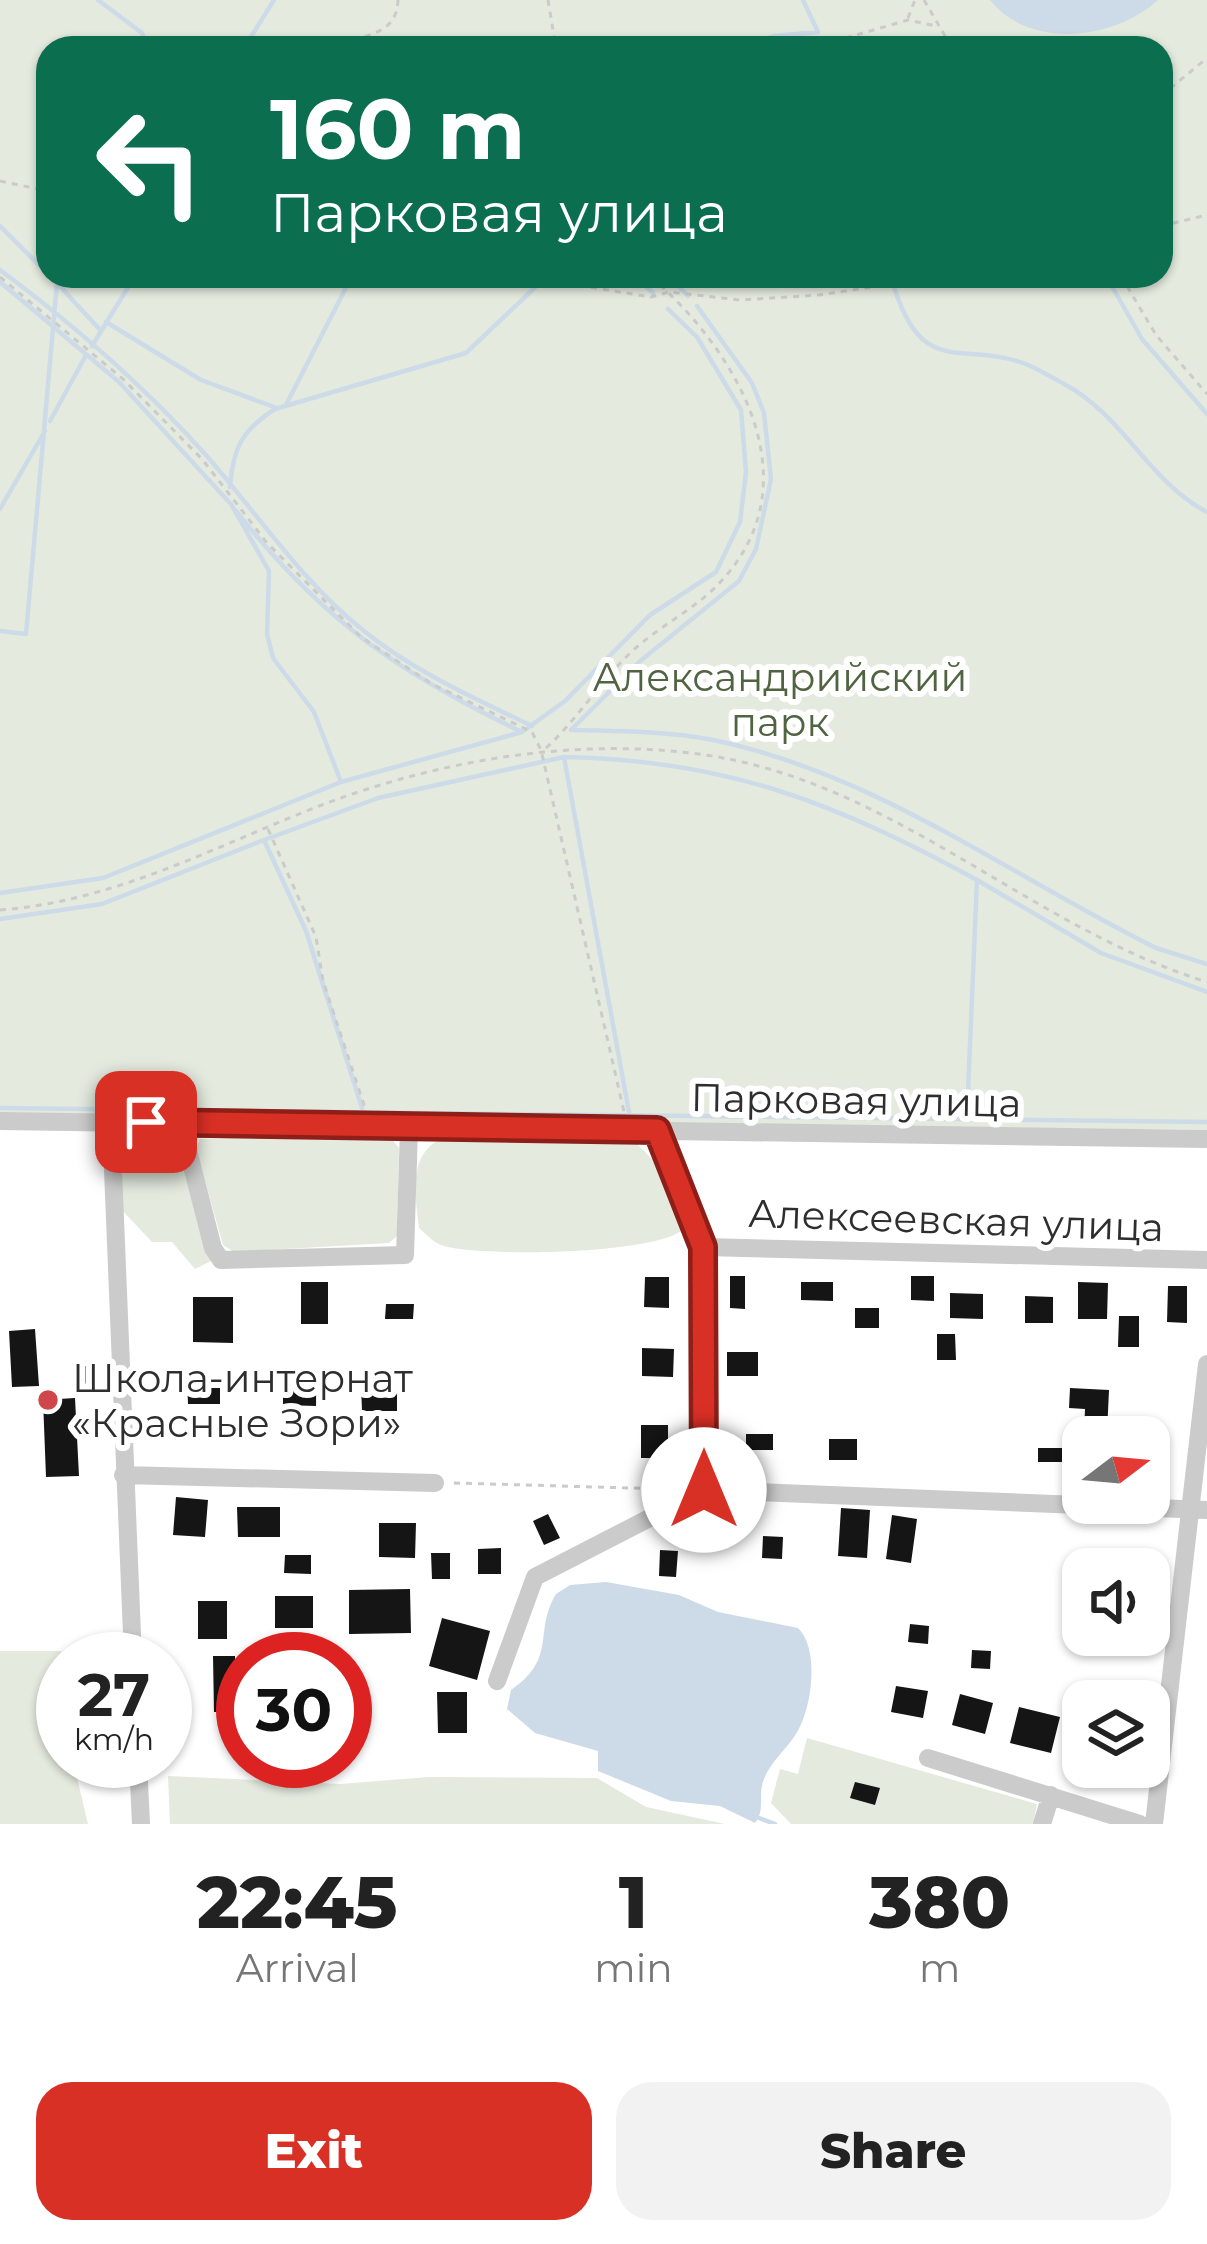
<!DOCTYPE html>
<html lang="en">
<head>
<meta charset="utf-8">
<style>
	:root { --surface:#fff; --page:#f2f2f2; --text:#222; --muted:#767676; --accent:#d93025 }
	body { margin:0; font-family:Montserrat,sans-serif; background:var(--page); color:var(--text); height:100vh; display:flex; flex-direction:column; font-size:45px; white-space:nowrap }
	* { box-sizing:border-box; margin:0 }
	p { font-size:39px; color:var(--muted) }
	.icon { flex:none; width:66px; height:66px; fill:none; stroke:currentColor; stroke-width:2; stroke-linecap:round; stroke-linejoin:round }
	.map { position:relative; height:1824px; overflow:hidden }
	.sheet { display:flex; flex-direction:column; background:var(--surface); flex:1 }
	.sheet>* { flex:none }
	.top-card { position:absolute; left:36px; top:36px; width:1137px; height:252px; border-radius:36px; box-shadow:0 3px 9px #0004; background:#0b6e4f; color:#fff; overflow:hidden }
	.needle { width:78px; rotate:74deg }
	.fabs { position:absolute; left:1062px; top:1416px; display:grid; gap:24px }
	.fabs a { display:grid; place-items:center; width:108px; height:108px; border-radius:24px; background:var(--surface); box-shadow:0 3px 9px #0004; font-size:60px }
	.speed { position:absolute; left:36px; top:1632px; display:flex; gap:24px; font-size:60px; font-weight:700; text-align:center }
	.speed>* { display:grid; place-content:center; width:156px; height:156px; border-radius:50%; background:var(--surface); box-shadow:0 3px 9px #0004; line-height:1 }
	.speed small { font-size:30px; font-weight:400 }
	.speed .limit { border:18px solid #d22; background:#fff; color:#111 }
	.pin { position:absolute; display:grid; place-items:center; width:102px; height:102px; color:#fff; margin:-51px; border-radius:24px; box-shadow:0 6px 18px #0006 }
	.me { position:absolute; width:132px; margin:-66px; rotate:0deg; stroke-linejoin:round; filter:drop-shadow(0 0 9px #0008) }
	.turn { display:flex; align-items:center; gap:42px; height:252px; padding:0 36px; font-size:54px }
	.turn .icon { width:156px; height:156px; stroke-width:2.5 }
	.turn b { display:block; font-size:84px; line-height:102px }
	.eta { display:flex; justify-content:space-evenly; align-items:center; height:204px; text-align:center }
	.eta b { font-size:72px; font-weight:800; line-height:84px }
	.action { display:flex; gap:24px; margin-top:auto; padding:24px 36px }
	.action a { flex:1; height:138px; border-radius:36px; background:var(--accent); color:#fff; font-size:48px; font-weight:800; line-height:138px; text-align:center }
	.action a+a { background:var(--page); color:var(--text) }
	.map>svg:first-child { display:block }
	.green { fill:#e4eade; fill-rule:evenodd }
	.water { fill:#ccdbe7 }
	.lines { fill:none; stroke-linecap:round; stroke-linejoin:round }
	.stream { stroke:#ccdbe7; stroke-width:4.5 }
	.building { fill:#151515 }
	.path { stroke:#cbcbcb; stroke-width:3; stroke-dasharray:6 6; stroke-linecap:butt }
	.minor { stroke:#cbcbcb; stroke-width:18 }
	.route-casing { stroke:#8d1f18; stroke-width:30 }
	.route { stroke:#d93025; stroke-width:21 }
	.poi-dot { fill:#cf474a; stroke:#fff; stroke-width:4.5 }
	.labels { text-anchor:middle; stroke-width:12; stroke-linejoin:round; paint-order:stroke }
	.park-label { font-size:39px; fill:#506441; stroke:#fff }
	.street-label { font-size:39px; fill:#2e2e2e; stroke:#fff }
	.poi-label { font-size:39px; fill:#2e2e2e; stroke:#fff; text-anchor:start }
</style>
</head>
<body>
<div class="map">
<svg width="1207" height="1824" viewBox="0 0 1207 1824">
	<rect width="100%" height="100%" fill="#fff"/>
	<!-- green -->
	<path class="green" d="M0,0h1207v1130l-1207,-15zM48,48h1113v228h-1113z
		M370,1134l21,4 8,10 -2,88 -8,7 -155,9 -11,-7 -27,-96 4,-10z
		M146,1135l32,5 35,120 -18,9 -23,-27h-20l-33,-35v-31l18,-12 -9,-16 5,-11z
		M446,1137l190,6 31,31 15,56c-26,24 -204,28 -241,15 -8,-3 -15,-11 -22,-17 -4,-35 -12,-77 27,-91z
		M0,1651h61l2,110h10l15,63h-88z
		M807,1738l230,66 -4,20h-242l-20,-21 9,-34 18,5z
		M168,1776l172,8 89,-7 168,1 49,29 79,17h-555z"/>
	<!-- water -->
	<path class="water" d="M990,0h168c-42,39 -127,51 -168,0z
		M606,1582l73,13 39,17 80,16c22,21 14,81 -2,106 -10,16 -25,27 -32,45 -7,17 2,30 -9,44l-35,-17 -49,-5 -73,-30v-20l-63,-18 -28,-24 4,-19c47,-32 22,-58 45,-96l14,-9z"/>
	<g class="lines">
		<!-- stream -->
		<path class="stream" d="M98,0l44,33 5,15
			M937,46l1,2
			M244,48l30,-48
			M738,48l36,-12 44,-4 -15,-32
			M0,226l48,48
			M0,270c73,54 144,116 205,184 53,60 96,127 159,177 51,41 110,67 168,95
			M635,276l18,17
			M668,276l20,20
			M1106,276l36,63 65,75
			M0,282l119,100 110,120
			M894,287c29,91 66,54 129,76 14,5 28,14 41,21 59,31 84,97 143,128
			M697,306l55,77 12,30 7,66 -15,70 -17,32 -100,81 -68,68c49,1 99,1 147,11 161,35 293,135 438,207l51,16
			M106,322l95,58 76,28
			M92,346l43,-70
			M287,403l65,-127
			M50,421l35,-64
			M230,487c3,-39 12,-57 45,-78l191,-56 81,-77
			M231,504l38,67 -2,63 6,24 41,54 27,70 181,-50 43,-31 85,-86 66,-43 24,-50 6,-50 -5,-62 -44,-73 -29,-28
			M0,509l45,-78
			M236,511c86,109 162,162 286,221
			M0,631l26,3 31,-351 44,48
			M264,840l114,-42 186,-41
			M0,893l103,-15 238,-96
			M0,919l102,-15 162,-64 42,91 56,177
			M0,1108l1207,14
			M629,1112l-65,-355c163,3 272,46 413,123
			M967,1116l10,-236 124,73 106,39
			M759,1818l16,6"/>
	</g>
	<!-- building -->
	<path class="building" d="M730,1276h15v33l-15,-1z
		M911,1276h23v25l-23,-1z
		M645,1277h24v31l-25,-1z
		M301,1282h27v42h-27z
		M801,1282h32v19l-32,-1z
		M1078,1282l30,1 -1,36h-29z
		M1168,1286h19v37l-20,-1z
		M950,1293l33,1v25l-33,-1z
		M1025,1296l28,1v26h-28z
		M193,1297h40v46l-40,-1z
		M386,1304h28l-1,15h-28z
		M855,1308h24v20h-24z
		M1119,1316h20v31h-21z
		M35,1329l4,57 -27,1 -3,-56z
		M937,1334h18l1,26h-19z
		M642,1348l32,1 -1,28 -31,-1z
		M727,1352h31v24h-31z
		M81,1366h14v19l-14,-1z
		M283,1371l34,1 -1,34 -33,-1z
		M187,1381h33v23h-32z
		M397,1383v28h-35l-1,-27z
		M1070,1388l39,2 -2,43 -23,-1 1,-23 -16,-1z
		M75,1398l4,78 -33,1 -3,-77z
		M641,1425h27v33h-27z
		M746,1434h27v16h-27z
		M829,1439h28v21h-28z
		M1038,1448h42v14h-42z
		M1149,1451l18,1 -2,20h-16z
		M176,1497l32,3 -3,37 -32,-2z
		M723,1500l12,1 -3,34 -24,-1 1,-11h12z
		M237,1507h43v30h-42z
		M841,1508l29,2 -3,48 -29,-2z
		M548,1514l12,24 -16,7 -11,-24z
		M892,1515l25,4 -6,44 -25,-4z
		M379,1523h37l-1,35 -36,-1z
		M763,1536l20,1 -1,22 -20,-1z
		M501,1548v26h-23v-25z
		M660,1550l18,1 -2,26 -17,-1z
		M431,1553h19v26h-18z
		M1115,1553h31l-1,16h-30z
		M285,1555h26v19l-27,-1z
		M410,1589l1,44 -62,1v-44z
		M275,1596h38v32h-38z
		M198,1601h29v38h-29z
		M442,1618l48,13 -13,49 -48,-14z
		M910,1624l19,2 -1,18 -20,-2z
		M1128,1639l24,1v13h-24z
		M972,1650l19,1 -1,18 -19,-1z
		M213,1656h22v56h-21z
		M896,1686l32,5 -5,27 -32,-6z
		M437,1692h30v41h-29z
		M960,1694l33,9 -8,31 -33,-9z
		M345,1701h15v29h-15z
		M1019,1707l41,10 -9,36 -41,-10z
		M855,1782l25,6 -5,17 -25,-7z"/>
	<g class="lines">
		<!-- path -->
		<path class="path" d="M548,0l8,48
			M924,0l28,48
			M908,18l7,-18
			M346,48l3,-7c25,-7 48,-11 49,-41
			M811,48l97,-28 28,6
			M1161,96l46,-38
			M0,181l48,10
			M1161,226l46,-11
			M520,276l131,21 18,-5 71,8 79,-5 128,-19
			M1121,276l35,59 51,59
			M0,277l123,102 79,80 65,84 94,94 71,47 100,48 9,18 84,366
			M546,748c34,-31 57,-72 92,-102 28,-24 62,-40 86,-68 90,-101 9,-231 -74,-302
			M268,829l48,108 7,44 43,130
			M0,910c118,-9 219,-66 327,-107 121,-45 258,-67 385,-47 186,30 320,172 495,226
			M454,1483l213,6"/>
		<!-- minor -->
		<path class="minor" d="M0,1121l1207,18
			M111,1121l22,538
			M181,1123l32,125 8,12 184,-5 4,-127
			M657,1130l46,117 1,243
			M703,1247l504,13
			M123,1475l312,8
			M497,1681l38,-104 169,-87 503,20
			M928,1758l212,66
			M138,1761l3,63
			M1042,1824l9,-29
			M1154,1824l53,-460"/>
	</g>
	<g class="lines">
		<defs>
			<path id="route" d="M146,1122l511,8 46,117 1,243"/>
		</defs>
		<!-- route casing -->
		<use href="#route" class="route-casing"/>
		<!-- route -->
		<use href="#route" class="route"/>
	</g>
	<!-- markers -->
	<circle class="poi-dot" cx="48" cy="1400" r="12"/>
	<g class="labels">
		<!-- park labels -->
		<g class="park-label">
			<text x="780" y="691">Александрийский<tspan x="780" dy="45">парк</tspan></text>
		</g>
		<!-- street labels -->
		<g class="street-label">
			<text transform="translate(856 1100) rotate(1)" y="14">Парковая улица</text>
			<text transform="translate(956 1220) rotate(2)" y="14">Алексеевская улица</text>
		</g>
		<!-- poi labels -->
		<g class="poi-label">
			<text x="72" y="1392">Школа-интернат<tspan x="72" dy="45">«Красные Зори»</tspan></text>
		</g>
	</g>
</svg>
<div class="fabs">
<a><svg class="needle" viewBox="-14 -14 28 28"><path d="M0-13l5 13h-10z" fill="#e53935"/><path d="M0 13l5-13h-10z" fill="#767676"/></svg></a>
<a><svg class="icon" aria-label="sound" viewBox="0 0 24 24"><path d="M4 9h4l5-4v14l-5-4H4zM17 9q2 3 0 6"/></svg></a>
<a><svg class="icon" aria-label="layers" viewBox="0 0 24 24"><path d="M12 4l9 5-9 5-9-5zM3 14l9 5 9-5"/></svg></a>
</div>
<div class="speed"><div>27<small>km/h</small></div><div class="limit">30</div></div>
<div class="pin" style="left:146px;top:1122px;background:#d93025"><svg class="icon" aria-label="arrive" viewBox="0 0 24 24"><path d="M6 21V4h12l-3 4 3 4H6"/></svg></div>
<svg class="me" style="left:704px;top:1490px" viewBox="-20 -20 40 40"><circle r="19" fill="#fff"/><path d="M0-13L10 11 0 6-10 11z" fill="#d93025"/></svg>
<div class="top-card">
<div class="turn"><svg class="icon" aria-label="left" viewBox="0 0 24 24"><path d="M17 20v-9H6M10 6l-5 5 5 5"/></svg><div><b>160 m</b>Парковая улица</div></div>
</div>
</div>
<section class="sheet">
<div class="eta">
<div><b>22:45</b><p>Arrival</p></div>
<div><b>1</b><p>min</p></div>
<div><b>380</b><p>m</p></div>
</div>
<div class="action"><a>Exit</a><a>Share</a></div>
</section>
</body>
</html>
